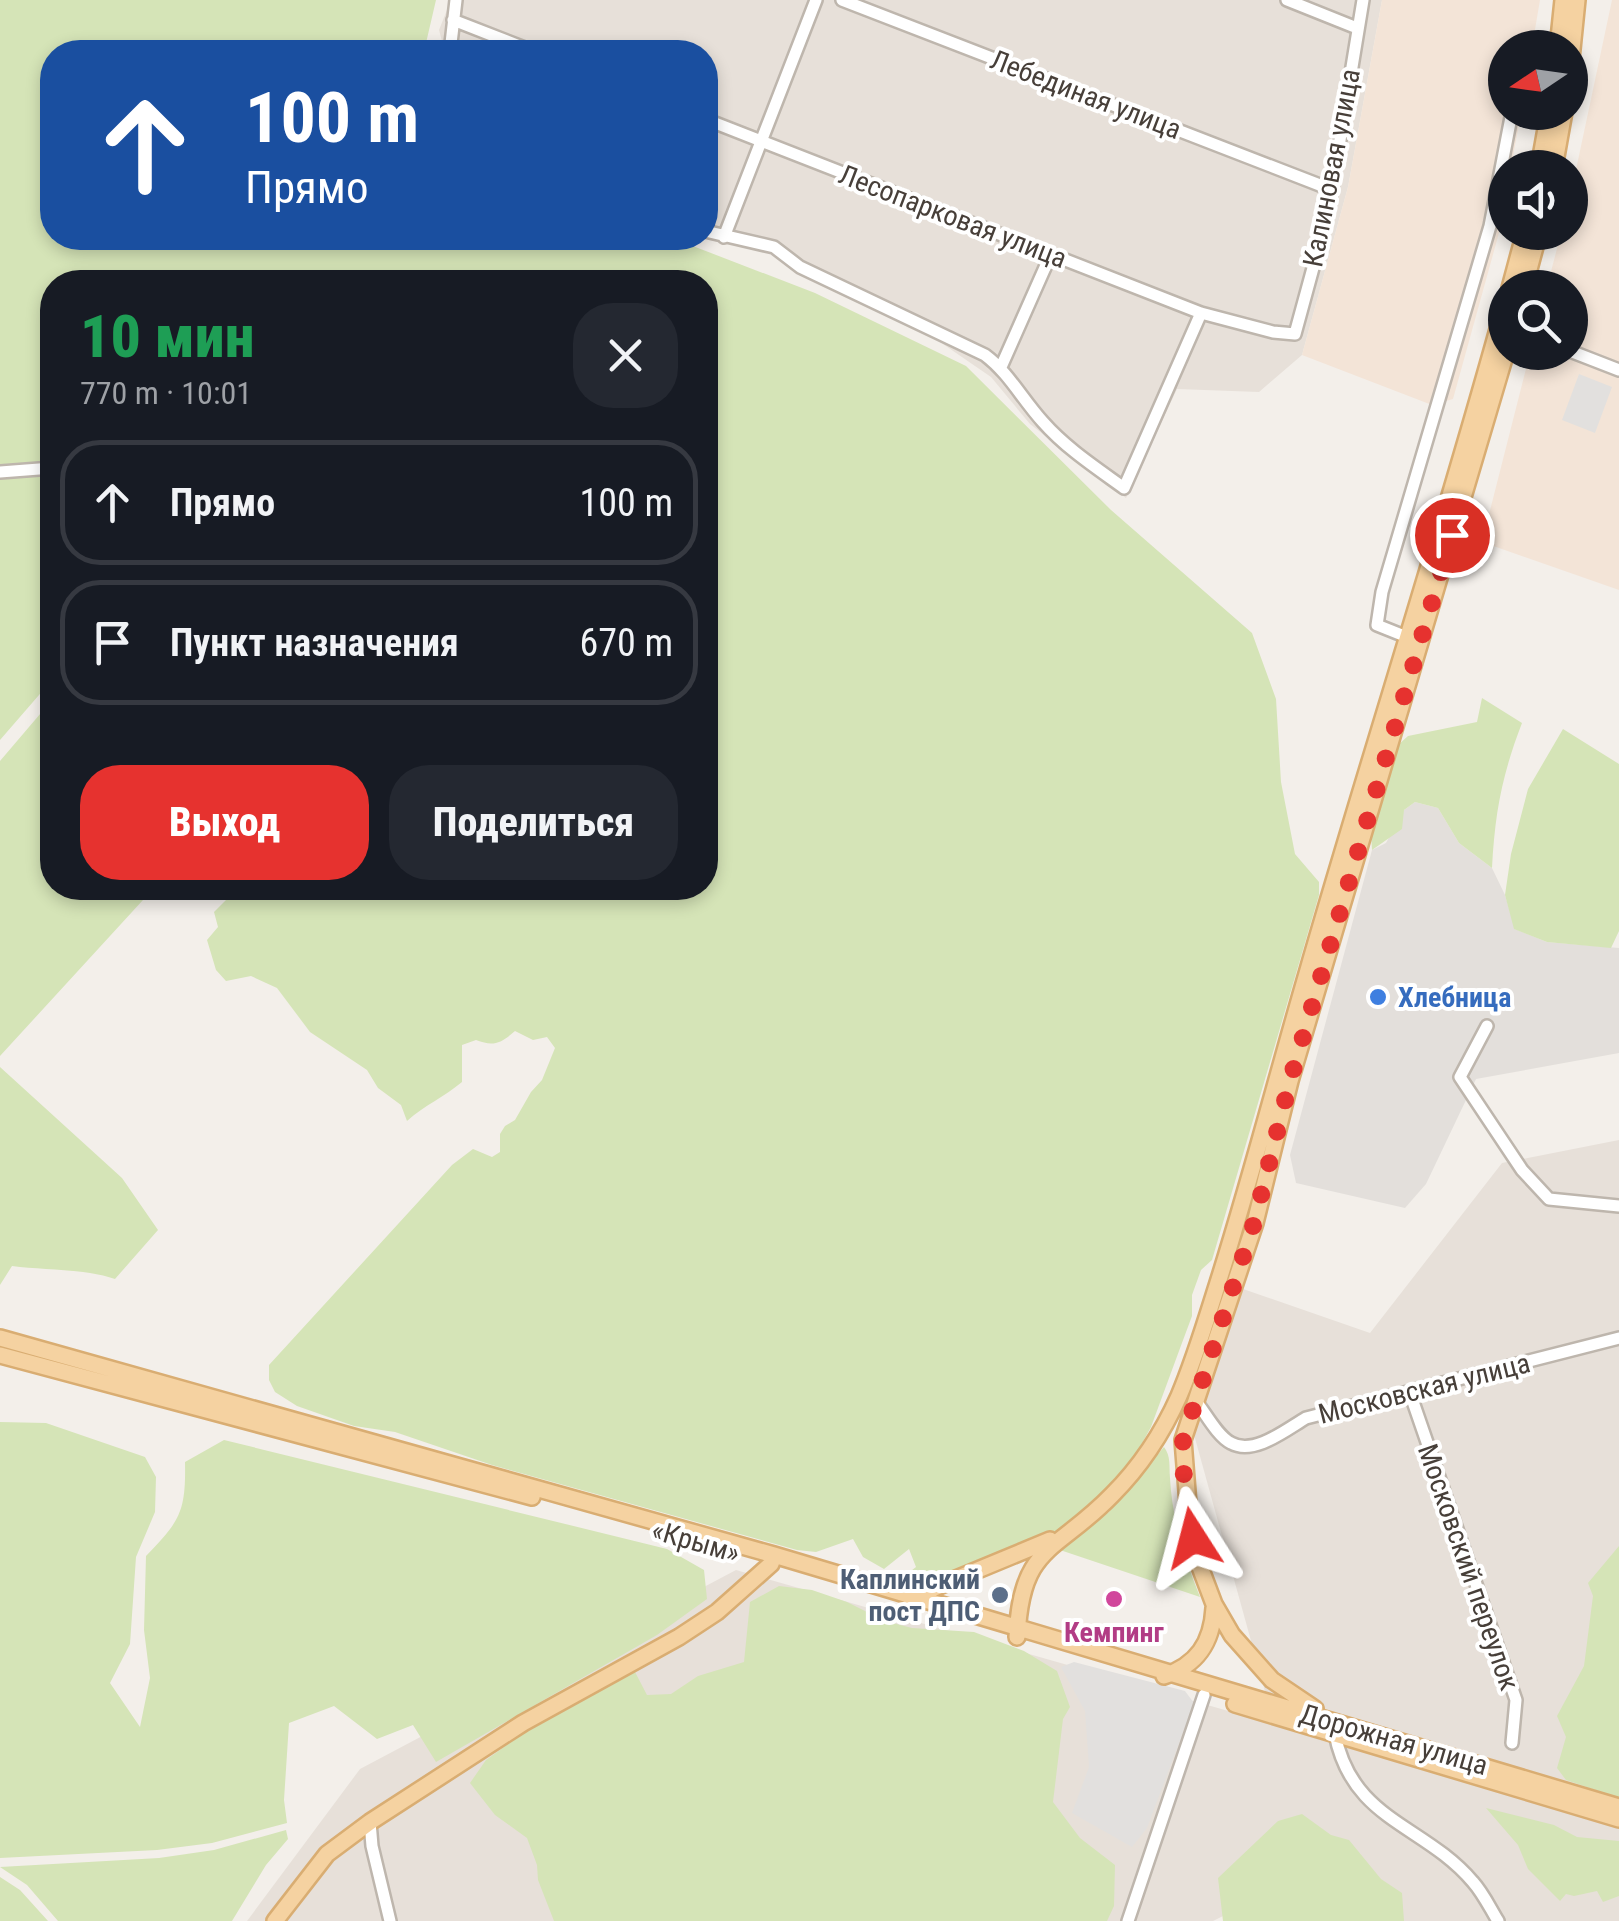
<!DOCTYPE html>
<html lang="ru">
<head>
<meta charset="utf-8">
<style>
	:root { --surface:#171b24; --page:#242831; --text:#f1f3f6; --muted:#9ea1a6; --line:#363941; --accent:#e6322f }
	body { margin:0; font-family:"Roboto Condensed",sans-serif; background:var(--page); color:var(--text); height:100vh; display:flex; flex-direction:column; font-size:38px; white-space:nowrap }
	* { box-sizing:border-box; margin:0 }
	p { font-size:32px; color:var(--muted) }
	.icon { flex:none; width:55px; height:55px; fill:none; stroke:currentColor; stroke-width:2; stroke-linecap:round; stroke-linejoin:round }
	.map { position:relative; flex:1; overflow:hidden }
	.drawer { position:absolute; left:40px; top:270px; width:678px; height:630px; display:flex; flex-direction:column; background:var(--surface); border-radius:40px; box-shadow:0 5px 15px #0003 }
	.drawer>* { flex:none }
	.guide { position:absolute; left:40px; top:40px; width:678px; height:210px; border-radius:40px; box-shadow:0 5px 15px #0003; background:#1a4fa0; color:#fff; overflow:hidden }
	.needle { width:65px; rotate:257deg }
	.buttons { position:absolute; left:1488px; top:30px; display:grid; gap:20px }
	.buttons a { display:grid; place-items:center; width:100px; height:100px; border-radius:50%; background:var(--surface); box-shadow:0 5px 15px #0003; font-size:50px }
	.pin { position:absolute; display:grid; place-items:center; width:85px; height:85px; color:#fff; margin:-42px; border:5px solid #fff; border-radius:50%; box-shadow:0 2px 10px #0007 }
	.me { position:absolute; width:110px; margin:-55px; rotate:351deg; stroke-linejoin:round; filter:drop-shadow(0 0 8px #0008) }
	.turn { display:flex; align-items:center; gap:35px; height:210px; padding:0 40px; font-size:45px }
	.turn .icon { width:130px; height:130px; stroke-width:2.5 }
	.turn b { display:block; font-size:70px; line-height:85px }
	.round { display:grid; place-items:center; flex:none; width:105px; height:105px; border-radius:40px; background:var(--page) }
	.headline { display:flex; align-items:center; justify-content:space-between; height:170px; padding:0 40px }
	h1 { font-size:60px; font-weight:800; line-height:75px; color:#1e9e55 }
	.cta { display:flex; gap:20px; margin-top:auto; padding:20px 40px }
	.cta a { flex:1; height:115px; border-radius:40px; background:var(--accent); color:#fff; font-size:40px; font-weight:800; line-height:115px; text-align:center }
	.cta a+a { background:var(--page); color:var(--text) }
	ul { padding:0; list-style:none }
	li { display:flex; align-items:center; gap:30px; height:125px; margin:0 20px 15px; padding:0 20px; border:5px solid var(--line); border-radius:40px }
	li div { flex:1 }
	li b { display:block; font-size:38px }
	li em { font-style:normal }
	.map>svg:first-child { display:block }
	.residential { fill:#e7e0d9 }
	.commercial { fill:#f3e4d7 }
	.industrial { fill:#e3dfdb }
	.green { fill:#d5e4b7 }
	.parking { fill:#e2e0de }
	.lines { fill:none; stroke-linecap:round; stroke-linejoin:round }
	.minor-casing { stroke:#beb6ad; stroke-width:16 }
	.major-casing { stroke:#d9ad72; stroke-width:20 }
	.minor { stroke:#fff; stroke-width:11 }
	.major { stroke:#f5d2a1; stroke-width:15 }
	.route { stroke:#e6322f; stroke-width:18; stroke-dasharray:0 32.4 }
	.shop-dot { fill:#3f7fe0; stroke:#fff; stroke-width:4 }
	.service-dot { fill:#5c6f8a; stroke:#fff; stroke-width:4 }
	.hotel-dot { fill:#d1479c; stroke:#fff; stroke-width:4 }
	.labels { text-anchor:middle; stroke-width:8; stroke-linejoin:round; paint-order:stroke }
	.street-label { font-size:28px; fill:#473f39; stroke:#fff }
	.shop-label { font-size:28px; font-weight:bold; fill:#366cbe; stroke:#fff; text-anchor:start }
	.service-label { font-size:28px; font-weight:bold; fill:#4e5e75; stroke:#fff; text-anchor:end }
	.hotel-label { font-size:28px; font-weight:bold; fill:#b23c85; stroke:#fff }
</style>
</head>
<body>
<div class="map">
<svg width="1619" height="1921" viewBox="0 0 1619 1921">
	<rect width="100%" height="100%" fill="#f3efea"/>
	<!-- residential -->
	<path class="residential" d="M451,0h931l-34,187 -46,168 -43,37 -82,-3 -51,109 -96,-74 -39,-47 -115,-79 -171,-73v-173h-260l-6,-22z
		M1619,1140v781h-233l-155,-9 -18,9h-966l113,-152 376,-199 538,154 -81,-293 50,-142 127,44 132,-170z"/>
	<!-- commercial -->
	<path class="commercial" d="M1382,0h158l-8,47 -27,1v64l16,1 -10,54 -6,1 -3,54 -49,177 -21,6 -130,-50 46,-168z
		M1612,0h7v590l-137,-48 48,-189 40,-1v-64l-23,-1 14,-54 9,-1v-34z"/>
	<!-- industrial -->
	<path class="industrial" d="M1415,802l23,6 21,35 33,25 13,27 10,34 32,13 72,6v105l-143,26 -50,105 -21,24 -109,-25 -6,-28 82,-305 14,-7 18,-33z"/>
	<!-- green -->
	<path class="green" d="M0,0h436l-10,43 4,9h-378v186h620l143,55 151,73 145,144 141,123 24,66 5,83 14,72 24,28v13l-107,365 -11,10 -9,25v21l-13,35 -28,76 -20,36 -32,39 -45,34 -137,47 -10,-9 9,-7 -7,-18 -25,20 -21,-12 -10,-18 -37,13 -19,-2 -305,-85 -97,-33 -41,-6 -57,-20 -22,-14 -6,-12v-15l183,-200 21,-16 19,8 8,-5v-18l5,-8 10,-6 16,-28 11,-12 13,-32 -8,-11 -14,3 -18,-9c-14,12 -21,16 -39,9l-14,5v37c-18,15 -37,23 -55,39l-6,-16 -23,-17 -11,-18 -57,-38 -33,-44 -26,-12 -25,5 -10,-11 -9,-30 11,-13 -4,-15 24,-24h467v-606h-653v398l-52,60z
		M1482,698l40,25c-20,52 -27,89 -30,145l-33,-25 -21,-35 -23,-6 -11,8 -2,19 -30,21 -1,-16 27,-89 10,-9 69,-14z
		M52,700v188h102l-154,168v-295z
		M1563,729l56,35v167l-8,17 -64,-6 -33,-13 -9,-34 6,-41 17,-65z
		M0,1067l122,111 36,52 -43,49c-28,-10 -72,-9 -103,-13l-12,19z
		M0,1422l46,1 99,34 11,20 -1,35 -19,45 -6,87 -20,39 30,44 10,-49 -6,-48 2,-74c34,-35 40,-44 39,-94l39,-22 443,109 37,21 3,29 -50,36 -221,127 -23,-37 -36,14 -43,-33 -45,17 -5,77 3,23 -75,20 -55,7 -157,8z
		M1164,1447c7,9 5,19 6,31 2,41 15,81 30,119l-140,-47 49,-38z
		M1619,1546v252l-53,-18 -9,-12 9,-31 -9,-21 27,-50 9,-70 -5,-13z
		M779,1586l33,4 35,12 38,19 27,7 62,4 50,19 33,20 13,36 -7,12 -10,83 27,36 35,27 -1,41 -7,15h-553l-16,-41 -1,-15 -10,-27 -32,-23 -25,-32 16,-23 35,-25 114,-63 12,23 24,-1 27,-18 46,-14 6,-60z
		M1486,1808l68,17 23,12 42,4v55l-16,6 -6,-11 -23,5 -8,-2 -6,7 -32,-32 -10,-24z
		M1302,1814l29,21 18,5 32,39 21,14 2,28h-181l-5,-43 60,-57z
		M286,1830l2,9 -22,26 -34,56h-174l-31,-36 -27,-18 159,-9 55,-8z
		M0,1877l20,13 28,31h-48z"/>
	<!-- parking -->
	<path class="parking" d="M1579,374l33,13 -17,46 -33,-13z
		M1074,1662l111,29 9,12 -47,125 -15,19 -60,-34 17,-46 -4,-56 -24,-44z"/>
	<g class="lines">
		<defs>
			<path id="minor" d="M842,0l488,189
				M1287,0l70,28
				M453,20l82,32
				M450,52l6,-52
				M705,119l496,194 72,19 22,2 33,-121 35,-213
				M705,231l69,16 26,20 185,88c24,18 37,44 58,67 23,26 52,45 81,66l77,-175
				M724,237l92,-237
				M1570,351l49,19
				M1001,367l50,-113
				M0,472l52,-4
				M1407,637l-30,-12 5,-33 108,-366 22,-114
				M1487,1026l-27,51 62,93 27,29 70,7
				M1410,1393l106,307 -4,43
				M1195,1400c10,12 22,36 36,43 23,13 56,-14 75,-25l313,-80
				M1335,1734c17,87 89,90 138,148 10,11 17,26 25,39
				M370,1822l2,24 18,75
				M1128,1921l76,-226"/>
			<path id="major" d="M1558,48l5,-48
				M1570,69l7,-69
				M1539,168l10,-56
				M1554,168l10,-56
				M1510,288l15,-56
				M1524,288l15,-56
				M0,1338l774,217 845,252
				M0,1355l532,142
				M910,1598l140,-58
				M1017,1637c4,-93 39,-84 95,-142 28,-28 51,-63 67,-99 15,-35 26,-72 37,-107 34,-106 61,-213 92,-319 64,-222 136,-443 197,-666
				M1164,1676c33,-11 48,-33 50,-68
				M1235,1704l384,115
				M1315,1709l-43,-29 -40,-45 -18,-31 -17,-45 -8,-42 -6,-77 72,-217 35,-142 216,-729
				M275,1921l52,-67 43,-32 153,-99 156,-86 38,-25 54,-48 3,-9"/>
		</defs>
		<!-- minor casing -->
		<use href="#minor" class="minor-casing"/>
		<!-- major casing -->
		<use href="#major" class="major-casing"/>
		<!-- minor -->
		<use href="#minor" class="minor"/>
		<!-- major -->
		<use href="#major" class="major"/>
	</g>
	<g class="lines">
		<!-- route -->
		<path class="route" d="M1193,1538l-9,-55 -1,-43 71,-217 36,-142 162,-546"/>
	</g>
	<!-- markers -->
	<circle class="shop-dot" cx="1378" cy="997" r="10"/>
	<circle class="service-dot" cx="1000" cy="1595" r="10"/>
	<circle class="hotel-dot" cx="1114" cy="1599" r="10"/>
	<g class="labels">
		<!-- street labels -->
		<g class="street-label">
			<text transform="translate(1086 94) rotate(21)" y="10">Лебединая улица</text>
			<text transform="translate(1331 168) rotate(-79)" y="10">Калиновая улица</text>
			<text transform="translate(953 216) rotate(21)" y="10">Лесопарковая улица</text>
			<text transform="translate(1424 1388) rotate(-14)" y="10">Московская улица</text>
			<text transform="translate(696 1541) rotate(16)" y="10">«Крым»</text>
			<text transform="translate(1469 1567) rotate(71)" y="10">Московский переулок</text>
			<text transform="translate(1394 1739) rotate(16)" y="10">Дорожная улица</text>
		</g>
		<!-- shop labels -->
		<g class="shop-label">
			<text x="1398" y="1007">Хлебница</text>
		</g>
		<!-- service labels -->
		<g class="service-label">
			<text x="980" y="1589">Каплинский<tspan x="980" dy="32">пост ДПС</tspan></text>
		</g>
		<!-- hotel labels -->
		<g class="hotel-label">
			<text x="1114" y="1642">Кемпинг</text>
		</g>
	</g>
</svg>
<div class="buttons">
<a><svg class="needle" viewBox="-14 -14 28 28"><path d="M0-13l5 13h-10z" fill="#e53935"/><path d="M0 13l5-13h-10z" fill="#9ea1a6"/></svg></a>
<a><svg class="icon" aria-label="sound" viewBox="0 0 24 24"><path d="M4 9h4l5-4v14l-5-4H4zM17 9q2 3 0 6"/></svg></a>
<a><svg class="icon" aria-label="search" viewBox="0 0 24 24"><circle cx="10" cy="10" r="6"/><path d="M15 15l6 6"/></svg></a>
</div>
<div class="pin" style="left:1452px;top:535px;background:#d93025"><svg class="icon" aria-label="arrive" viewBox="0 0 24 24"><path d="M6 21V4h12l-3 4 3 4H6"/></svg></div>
<svg class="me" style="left:1193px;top:1538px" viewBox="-20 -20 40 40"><path d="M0-17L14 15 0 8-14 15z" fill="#e6322f" stroke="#fff" stroke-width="4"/></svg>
<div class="guide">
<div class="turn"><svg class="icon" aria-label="ahead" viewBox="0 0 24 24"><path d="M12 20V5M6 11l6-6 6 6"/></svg><div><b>100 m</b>Прямо</div></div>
</div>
<section class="drawer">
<div class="headline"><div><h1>10 мин</h1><p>770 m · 10:01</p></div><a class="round"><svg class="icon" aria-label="close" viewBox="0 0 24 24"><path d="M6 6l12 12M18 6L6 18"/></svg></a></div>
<ul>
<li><svg class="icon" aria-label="ahead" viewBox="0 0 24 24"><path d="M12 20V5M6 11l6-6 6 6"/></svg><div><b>Прямо</b></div><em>100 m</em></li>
<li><svg class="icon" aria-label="arrive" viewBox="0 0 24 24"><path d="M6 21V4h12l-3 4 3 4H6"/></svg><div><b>Пункт назначения</b></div><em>670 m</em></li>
</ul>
<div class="cta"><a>Выход</a><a>Поделиться</a></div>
</section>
</div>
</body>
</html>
